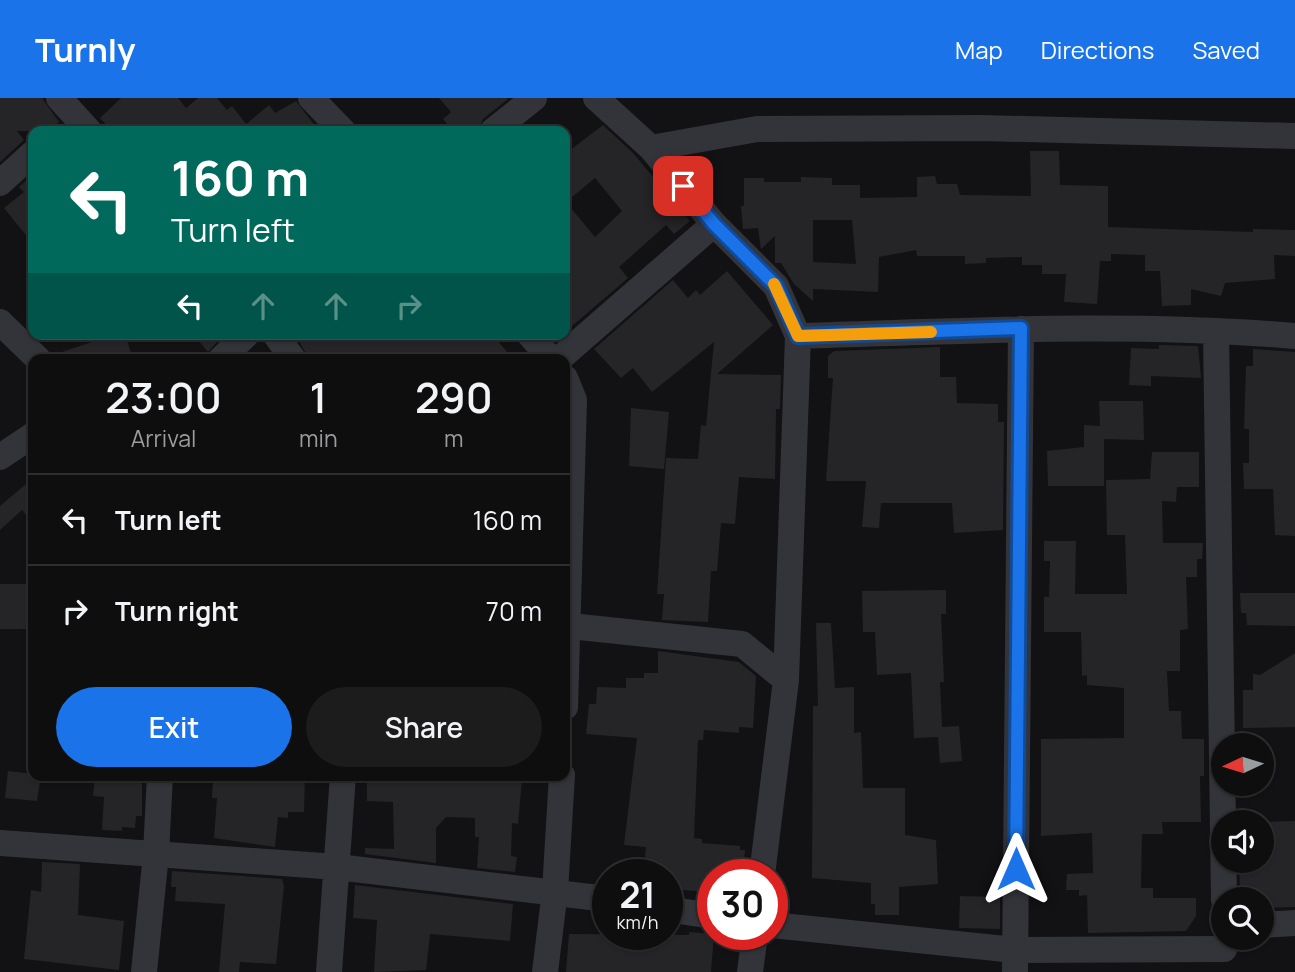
<!DOCTYPE html>
<html lang="en">
<head>
<meta charset="utf-8">
<style>
	:root { --surface:#0e0e0f; --page:#1c1c1d; --text:#f1f3f6; --muted:#9b9c9e; --line:#2e2e2f; --accent:#1a73e8 }
	body { margin:0; font-family:Manrope,sans-serif; background:var(--page); color:var(--text); height:100vh; display:flex; flex-direction:column; font-size:26px; white-space:nowrap }
	* { box-sizing:border-box; margin:0 }
	p { font-size:23px; color:var(--muted) }
	.icon { flex:none; width:38px; height:38px; fill:none; stroke:currentColor; stroke-width:2; stroke-linecap:round; stroke-linejoin:round }
	.map { position:relative; flex:1; overflow:hidden }
	.details { position:absolute; left:28px; top:256px; width:542px; height:427px; display:flex; flex-direction:column; background:var(--surface); border-radius:14px; box-shadow:0 2px 5px #0004,0 0 0 2px var(--line) }
	.details>* { flex:none }
	.guide { position:absolute; left:28px; top:28px; width:542px; height:214px; border-radius:14px; box-shadow:0 2px 5px #0004,0 0 0 2px var(--line); background:#00695c; color:#fff; overflow:hidden }
	.needle { width:46px; rotate:266deg }
	.tools { position:absolute; left:1211px; top:635px; display:grid; gap:14px }
	.tools a { display:grid; place-items:center; width:63px; height:63px; border-radius:50%; background:var(--surface); box-shadow:0 2px 5px #0004,0 0 0 2px var(--line); font-size:35px }
	.speed { position:absolute; left:592px; top:761px; display:flex; gap:14px; font-size:35px; font-weight:700; text-align:center }
	.speed>* { display:grid; place-content:center; width:91px; height:91px; border-radius:50%; background:var(--surface); box-shadow:0 2px 5px #0004,0 0 0 2px var(--line); line-height:1 }
	.speed small { font-size:18px; font-weight:400 }
	.speed .limit { border:10px solid #d22; background:#fff; color:#111 }
	.pin { position:absolute; display:grid; place-items:center; width:60px; height:60px; color:#fff; margin:-30px; border-radius:14px; box-shadow:0 4px 10px #0006 }
	.me { position:absolute; width:77px; margin:-38px; rotate:0deg; stroke-linejoin:round; filter:drop-shadow(0 0 5px #0008) }
	.turn { display:flex; align-items:center; gap:24px; height:147px; padding:0 28px; font-size:32px }
	.turn .icon { width:91px; height:91px; stroke-width:2.5 }
	.turn b { display:block; font-size:49px; line-height:60px }
	.lanes { display:flex; align-items:center; height:66px; padding:0 28px; background:#0003; justify-content:center; gap:35px; direction:ltr }
	.lanes .off { opacity:.35 }
	.eta { display:flex; justify-content:space-evenly; align-items:center; height:119px; text-align:center }
	.eta b { font-size:42px; font-weight:600; line-height:49px }
	.primary-button { display:flex; gap:14px; margin-top:auto; padding:14px 28px }
	.primary-button a { flex:1; height:80px; border-radius:42px; background:var(--accent); color:#fff; font-size:28px; font-weight:600; line-height:80px; text-align:center }
	.primary-button a+a { background:var(--page); color:var(--text) }
	ul { padding:0; list-style:none }
	li { display:flex; align-items:center; gap:21px; height:91px; padding:0 28px; border-top:2px solid var(--line) }
	li div { flex:1 }
	li b { display:block; font-size:26px }
	li em { font-style:normal }
	header { display:flex; align-items:center; gap:42px; box-sizing:border-box; height:98px; padding:0 35px; background:var(--accent); color:#fff }
	header strong { font-size:33px }
	nav { display:flex; gap:38px; margin-inline-start:auto; font-size:24px }
	.map>svg:first-child { display:block }
	.building { fill:#252528; fill-rule:evenodd }
	.lines { fill:none; stroke-linecap:round; stroke-linejoin:round }
	.minor { stroke:#33343a; stroke-width:26 }
	.route-casing { stroke:#114b97; stroke-width:18 }
	.route { stroke:#1a73e8; stroke-width:12 }
	.slow { stroke:#f59e0b; stroke-width:12 }
</style>
</head>
<body>
<header>
<strong>Turnly</strong>
<nav><a>Map</a><a>Directions</a><a>Saved</a></nav>
</header>
<div class="map">
<svg width="1295" height="874" viewBox="0 0 1295 874">
	<rect width="100%" height="100%" fill="#121214"/>
	<!-- building -->
	<path class="building" d="M0,0h42l17,24 -10,9h-32l7,9 -24,22z
		M121,0h57l8,10 12,-10h19l10,12 5,-4 14,18 23,-19 6,8 21,-12 23,30h-207l-12,-13z
		M439,0h68l1,1 -25,20 -5,12h-25l-10,-12 8,-7z
		M603,27l30,28 57,68 -16,13 -8,-9 -47,42 9,11 -56,48 -7,-7v-165zM595,80l27,33 -27,26 -29,-35z
		M1030,53h29l1,34 48,1v41l145,5v-3l42,1v26l-21,-1 1,24 -50,4 -4,13 -30,-7v16l-29,1 -2,-35h-15v-16l-34,-1v7h-11l-3,43 -33,-2 2,-28h-24v-9h-20v-8l-36,1v5l-21,1v-8h-48l-1,-6 -37,7 -1,35 -65,-3v12l-19,-17 -13,-21h-6v-27l-14,13 -3,-21 -15,1 -2,-23h3v-28h20v4h37v-5l31,1v7h28v13l57,-1v-20l18,-1 2,8h20l3,11 71,1zM813,122h39l4,44 -43,-2z
		M33,76v70l-29,-36 20,-16 -5,-5z
		M727,173l46,54 -56,49 64,1 -1,34h-4l-1,70 -36,-2 -4,47 -14,-1 -4,48h-6l-3,51 -46,-2 2,-26h-7l9,-136 32,1 3,-34 5,1 8,-84 -62,50 -19,-24 -12,10 -27,-29 79,-69 15,18 8,-8 4,5z
		M116,236h9l8,25h-80v-4z
		M193,236h31l-16,18z
		M295,236h197l21,25h-204z
		M1159,247l39,1 3,32 -50,-2v10l-22,-1 2,-37 28,1z
		M940,249v30h16l1,26 41,1v18h6l-1,108 -49,3 -2,-30h-71l-2,25 -17,-1 4,-46h-40l7,-103h-5v-22l6,-5z
		M1253,251l42,3v184l-20,-1 -2,-46h-29l-1,-26h6v-34h-5l2,-63h7z
		M1099,303h44l1,39 -40,-1v47h-56l-1,-35 37,-4v-22l16,1z
		M631,310l38,4 -5,57 -35,-3z
		M1152,354h47v35h-22l-1,15 -14,-1 1,42h40l-1,16h-5v18h-11l2,52 -8,1v41h-13l2,40h12l1,28h22v37h-4l1,46h-39l1,12h-21l-1,54h12v10h43v18l-10,15 -98,2 -1,-38 -8,1v-6h-13l1,-16 26,-1 -1,-40 -51,3v-97l83,-1v-50l-37,-3v-10l-5,1 -1,-44h-37v-35h5l1,-36h-6v-20h32l-1,53h52l-2,-59h-18l-1,-55 44,-1z
		M33,380v46l-11,-14 -22,20v-24z
		M0,486h33v45h-33z
		M946,492v24h-5l3,68h-4l2,45 17,-1 3,35 -22,2 -2,-26 -24,1 -3,-65 -34,2 -2,-43h-12l-1,-41z
		M1240,495h55v33l-48,-1 -1,-12h-5z
		M816,525h15l4,65 19,-1v46l7,-1 2,56h42v47l31,5 2,44 -39,3v28h-24v-11h-4v-21l-59,-5 1,-172h5z
		M658,553l81,11 17,14 -3,52 -14,-1v6l-35,-3 -1,10h-5l-4,98 8,1v4l38,3v4h5l-2,25h-31l-3,17 -42,-3v-14h-24l3,-28 -22,-2 13,-107 -51,-4 3,-30h7l1,-17 29,1v-10h18v-5h14z
		M1295,555v74l-52,1v-38h10v-16l7,1z
		M8,673l33,4 -4,26 -32,-3z
		M95,677h47v41h-6l-1,12 -13,-1v4l-20,-1 2,-33 -11,-1z
		M230,677h75l-1,37h-16v6l-10,-1 -3,30 -61,-9 3,-40h-5l1,-19 17,1z
		M367,677h121l34,4 -4,45 -6,-1 -1,33 6,1 -2,15 -38,-4 2,-31h-4v-19l-29,-1 -10,11v35l-71,-9v-6l29,1 -1,-47 -26,-1z
		M1295,723v86l-33,1v-8h-8v-6l-14,-1 -1,-32h23v-39z
		M42,764l38,2 -2,51 46,6 -5,49 -95,-11 7,-69 10,2z
		M172,773l110,8 2,7 -8,78 -36,-2 -1,10h-20l6,-68 -50,-3 1,-14h-5z
		M355,787l158,19 -3,37 -80,-7 -4,36 -52,2 3,-52 -24,-2z
		M960,798l40,1v32l-41,-1z
		M689,834l25,2 -3,38h-145l3,-38 120,1z"/>
	<g class="lines">
		<!-- minor -->
		<path class="minor" d="M59,0l30,33
			M311,0l32,33
			M596,0l55,50 63,76 62,62 22,50 -12,344 -24,195
			M493,33l41,-33
			M651,50l106,-19 225,-1 313,8
			M0,85l33,-30
			M0,224l38,37
			M1216,233l8,569
			M275,236l18,25
			M529,236l22,25
			M798,238c165,-5 332,-14 497,0
			M221,261l26,-25
			M559,261l155,-135
			M565,280l9,22 -9,307
			M0,359l33,-22
			M570,528l172,18 44,36
			M0,745l337,24 270,32
			M667,811l45,7
			M772,827l243,25 209,-1
			M1262,827l33,-2
			M144,874l12,-118 4,-79
			M329,874l14,-197
			M545,874l10,-81 7,-116
			M750,874l5,-38
			M1015,874l6,-643"/>
	</g>
	<g class="lines">
		<defs>
			<path id="route" d="M683,88l31,38 62,62 22,50 223,-8 -5,541"/>
		</defs>
		<!-- route casing -->
		<use href="#route" class="route-casing"/>
		<!-- route -->
		<use href="#route" class="route"/>
		<!-- slow -->
		<path class="slow" d="M774,186l24,52 133,-4"/>
	</g>
</svg>
<div class="tools">
<a><svg class="needle" viewBox="-14 -14 28 28"><path d="M0-13l5 13h-10z" fill="#e53935"/><path d="M0 13l5-13h-10z" fill="#9b9c9e"/></svg></a>
<a><svg class="icon" aria-label="sound" viewBox="0 0 24 24"><path d="M4 9h4l5-4v14l-5-4H4zM17 9q2 3 0 6"/></svg></a>
<a><svg class="icon" aria-label="search" viewBox="0 0 24 24"><circle cx="10" cy="10" r="6"/><path d="M15 15l6 6"/></svg></a>
</div>
<div class="speed"><div>21<small>km/h</small></div><div class="limit">30</div></div>
<div class="pin" style="left:683px;top:88px;background:#d93025"><svg class="icon" aria-label="arrive" viewBox="0 0 24 24"><path d="M6 21V4h12l-3 4 3 4H6"/></svg></div>
<svg class="me" style="left:1016px;top:771px" viewBox="-20 -20 40 40"><path d="M0-17L14 15 0 8-14 15z" fill="#1a73e8" stroke="#fff" stroke-width="4"/></svg>
<div class="guide">
<div class="turn"><svg class="icon" aria-label="left" viewBox="0 0 24 24"><path d="M17 20v-9H6M10 6l-5 5 5 5"/></svg><div><b>160 m</b>Turn left</div></div>
<div class="lanes"><svg class="icon" aria-label="left" viewBox="0 0 24 24"><path d="M17 20v-9H6M10 6l-5 5 5 5"/></svg><svg class="icon off" aria-label="ahead" viewBox="0 0 24 24"><path d="M12 20V5M6 11l6-6 6 6"/></svg><svg class="icon off" aria-label="ahead" viewBox="0 0 24 24"><path d="M12 20V5M6 11l6-6 6 6"/></svg><svg class="icon off" aria-label="right" viewBox="0 0 24 24"><path d="M7 20v-9h11M14 6l5 5-5 5"/></svg></div>
</div>
<section class="details">
<div class="eta">
<div><b>23:00</b><p>Arrival</p></div>
<div><b>1</b><p>min</p></div>
<div><b>290</b><p>m</p></div>
</div>
<ul>
<li><svg class="icon" aria-label="left" viewBox="0 0 24 24"><path d="M17 20v-9H6M10 6l-5 5 5 5"/></svg><div><b>Turn left</b></div><em>160 m</em></li>
<li><svg class="icon" aria-label="right" viewBox="0 0 24 24"><path d="M7 20v-9h11M14 6l5 5-5 5"/></svg><div><b>Turn right</b></div><em>70 m</em></li>
</ul>
<div class="primary-button"><a>Exit</a><a>Share</a></div>
</section>
</div>
</body>
</html>
